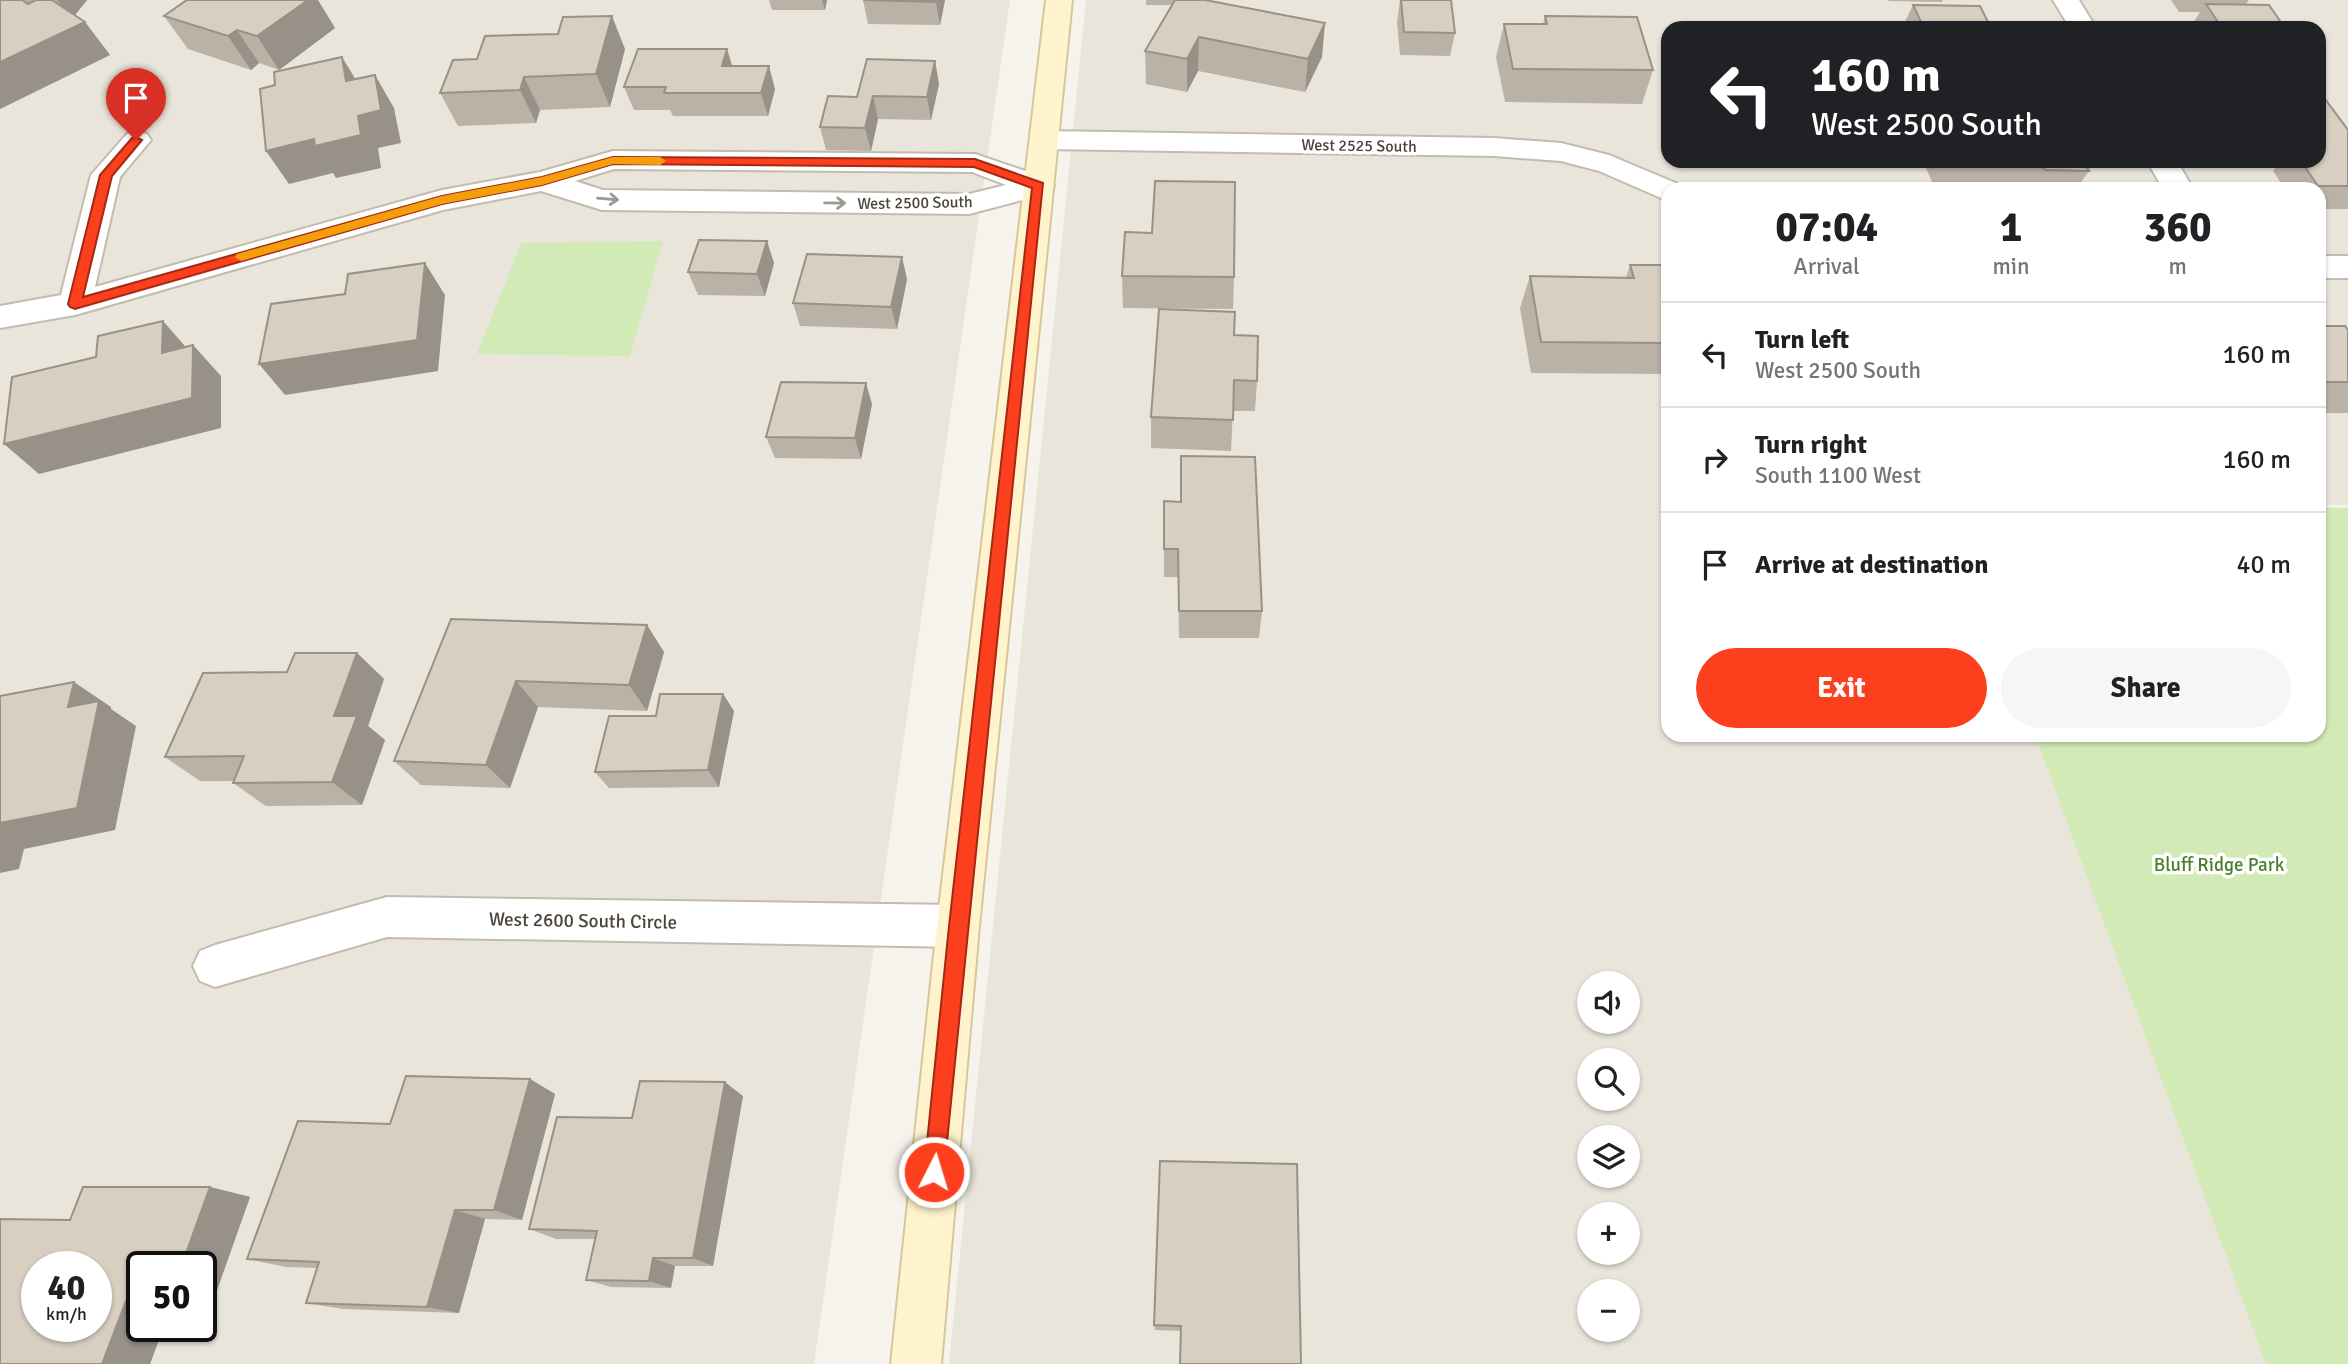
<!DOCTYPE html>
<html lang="en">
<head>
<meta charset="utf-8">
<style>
	:root { --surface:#fff; --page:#f6f6f6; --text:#202124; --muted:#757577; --line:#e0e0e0; --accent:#fc3f1d }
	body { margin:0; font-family:Signika,sans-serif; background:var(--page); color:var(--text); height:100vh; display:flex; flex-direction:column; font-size:26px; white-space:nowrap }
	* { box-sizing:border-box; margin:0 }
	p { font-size:23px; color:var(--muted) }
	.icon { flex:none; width:38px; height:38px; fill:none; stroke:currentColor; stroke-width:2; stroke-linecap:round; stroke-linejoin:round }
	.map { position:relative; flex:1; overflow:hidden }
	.details { position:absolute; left:1661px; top:182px; width:665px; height:560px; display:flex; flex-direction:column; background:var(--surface); border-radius:21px; box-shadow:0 2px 5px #0004 }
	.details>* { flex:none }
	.hud { position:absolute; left:1661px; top:21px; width:665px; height:147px; border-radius:21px; box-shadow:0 2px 5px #0004; background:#202124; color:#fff; overflow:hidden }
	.fabs { position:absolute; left:1577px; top:971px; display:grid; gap:14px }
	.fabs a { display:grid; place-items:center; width:63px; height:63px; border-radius:50%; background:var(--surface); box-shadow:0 2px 5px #0004; font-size:35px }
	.speed { position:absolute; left:21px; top:1251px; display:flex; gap:14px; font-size:35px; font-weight:700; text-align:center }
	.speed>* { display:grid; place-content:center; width:91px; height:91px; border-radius:50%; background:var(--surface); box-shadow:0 2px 5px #0004; line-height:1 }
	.speed small { font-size:18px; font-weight:400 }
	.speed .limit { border:4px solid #111; border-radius:10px; background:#fff; color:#111 }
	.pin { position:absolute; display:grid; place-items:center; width:60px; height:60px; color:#fff; margin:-72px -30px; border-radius:50% 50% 50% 0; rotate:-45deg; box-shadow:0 0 7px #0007 }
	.pin .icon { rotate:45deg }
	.me { position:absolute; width:77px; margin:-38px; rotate:5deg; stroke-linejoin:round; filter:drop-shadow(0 0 5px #0008) }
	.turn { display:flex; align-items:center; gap:24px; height:147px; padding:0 35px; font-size:32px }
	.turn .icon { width:91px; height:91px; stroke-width:2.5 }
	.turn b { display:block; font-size:49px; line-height:60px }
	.eta { display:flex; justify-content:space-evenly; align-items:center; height:119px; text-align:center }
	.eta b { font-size:42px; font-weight:700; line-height:49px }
	.cta { display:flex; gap:14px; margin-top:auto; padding:14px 35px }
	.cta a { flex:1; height:80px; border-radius:42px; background:var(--accent); color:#fff; font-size:28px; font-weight:700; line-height:80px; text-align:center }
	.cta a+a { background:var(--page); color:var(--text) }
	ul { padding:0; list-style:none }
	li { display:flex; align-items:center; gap:21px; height:105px; padding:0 35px; border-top:2px solid var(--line) }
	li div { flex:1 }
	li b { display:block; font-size:26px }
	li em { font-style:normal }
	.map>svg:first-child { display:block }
	.residential { fill:#eae5da; fill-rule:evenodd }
	.green { fill:#d2eab5 }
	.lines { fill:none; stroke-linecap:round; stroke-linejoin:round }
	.minor-casing { stroke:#c2bbae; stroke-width:4 }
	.secondary-casing { stroke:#d6c79b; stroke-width:4 }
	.minor { fill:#fff; fill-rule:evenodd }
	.secondary { fill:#fff3cd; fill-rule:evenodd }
	.wall { fill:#bab2a6 }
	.shaded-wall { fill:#979187 }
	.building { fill:#d8cfc1; stroke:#979187; stroke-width:2; fill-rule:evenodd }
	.oneway { stroke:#9c9892 }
	.route { fill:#fc3f1d; stroke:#a42913; stroke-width:2 }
	.slow { fill:#f59e0b }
	.labels { text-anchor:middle; stroke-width:7; stroke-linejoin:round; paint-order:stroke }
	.far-street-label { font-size:16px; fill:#4b4439; stroke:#fff }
	.park-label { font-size:19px; fill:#4a7f2a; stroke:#fff }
	.street-label { font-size:19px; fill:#4b4439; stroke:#fff }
</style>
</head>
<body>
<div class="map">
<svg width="2348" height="1364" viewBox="0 0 2348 1364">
	<rect width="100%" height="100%" fill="#f6f3ec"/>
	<!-- residential -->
	<path class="residential" d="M0,0h1010l-196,1364h-814zM37,1267h59v59h-59zM142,1267h59v59h-59z
		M1086,0h1262v505h-29v-316h-651v546h372l243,629h-1334zM1668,28h651v133h-651zM1589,984h39v38h-39zM1589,1060h39v39h-39zM1589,1138h39v38h-39zM1589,1214h39v39h-39zM1589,1292h39v38h-39z"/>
	<!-- green -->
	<path class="green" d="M663,241l-33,115 -153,-2 44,-111z
		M2319,507l29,1v856h-82l-231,-629h284z"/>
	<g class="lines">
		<defs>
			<path id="minor" d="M2053,0h26l17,28h-26z
				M137,131l10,3 4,6 -31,37 -25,110 347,-97 98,-18 73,-21 362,3 74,25 5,7 -5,7 -80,21 -367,-4 -61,-19 -98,19 -368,105 -75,13v-22l61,-11 30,-120 36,-41zM614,169l358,3 34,13 -37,9 -366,-4 -28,-9z
				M1044,131l450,7 67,5 48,12 69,29 4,5h-14v12l-69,-30 -38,-10 -67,-5 -450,-7 -10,-3 -4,-6 4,-6z
				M2147,161h30l16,28h-30z
				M2319,256h29v22h-29z
				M387,897l571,8 15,6 6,15 -6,15 -15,6 -571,-10 -172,50 -15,-6 -7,-15 7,-15 15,-6z"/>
			<path id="secondary" d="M1046,0h26l-93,926 -38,438h-50l46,-438z"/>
		</defs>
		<!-- minor casing -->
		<use href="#minor" class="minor-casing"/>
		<!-- secondary casing -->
		<use href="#secondary" class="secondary-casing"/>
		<!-- minor -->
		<use href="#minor" class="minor"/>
		<!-- secondary -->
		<use href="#secondary" class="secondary"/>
	</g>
	<!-- wall -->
	<path class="wall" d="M0,0h87l-12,15 10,7 25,33 -110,54z
		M769,0h58l-2,10h-53z
		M863,0h82l-5,25 -72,-1z
		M1146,0h59l117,57 -17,35 -107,-21 -11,21 -41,-8 -1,-33 27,-46h-26z
		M1400,0l55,33 -5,23 -50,-1 -3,-33z
		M1888,0h55l-1,2 -53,-1z
		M2171,0h78l-4,5 40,23h-95l10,-16h-21z
		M1913,5l78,23h-89z
		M164,16l171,12 -56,42 -20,-7 -8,7 -63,-21z
		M1545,16l108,54 -11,34 -137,-2 -9,-45 8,-33h39z
		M625,49l-15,58 -70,3 -4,13 -78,3 -18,-33z
		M935,61l4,23 -8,36 -53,-1 -7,32 -45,-1 -6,-23 37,-30z
		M733,66l42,23 -7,27h-95l-3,-6h-36l-10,-23z
		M2348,130v79h-29v-20h-34l-12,-18 6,-7 -2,-3h42z
		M1794,161h53v1z
		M1923,161h160l6,10 -13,18h-141z
		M1152,233l82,44 -1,32 -110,-1 -1,-32z
		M774,263l-9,33 -67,-1 -10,-23z
		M1630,265h38v109l-137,-1 -11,-65 10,-32 96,2z
		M907,279l-10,50 -97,-3 -7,-23z
		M2319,326l29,4v83h-29z
		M1234,335l23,46 -2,30h-22l-2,40 -80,-3v-31z
		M872,404l-11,55 -86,-1 -9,-21z
		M1164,501l98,110 -3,27h-80l-1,-61h-14z
		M451,619l213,33 -17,59 -109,-4 -28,81 -89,-3 -27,-24z
		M357,653l27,26 -16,47 17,14 -23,65 -96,1 -33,-23 1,-2h-34l-35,-24 122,-85z
		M723,694l11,17 -15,76 -110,1 -14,-16 61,-56z
		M530,1079l25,15 -33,126 -37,-1 -26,94 -116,-4 -37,-6 11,-35 -31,-1 -39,-8 143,-135z
		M743,1096l-30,170h-38l-4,22 -60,-1 -25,-7 9,-41h-39l-27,-10 103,-111z
		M1160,1161l141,203 -120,-33 -26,-1 -1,-5z
		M210,1187l40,10 -39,110h-10v-40h-59v59h22l-14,38h-150v-145l70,1z"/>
	<!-- shaded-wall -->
	<path class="shaded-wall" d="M57,0h30l-15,19z
		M308,0h10l17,28 -56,42 -22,-34z
		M822,0h5l-2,10z
		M936,0h9l-5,25 -4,-23z
		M612,16l13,33 -15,58 -14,-33z
		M85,22l25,33 -110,54v-47z
		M1325,23l-3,34 -17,35 3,-33z
		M237,30l22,33 -8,7 -23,-34z
		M1199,37l-1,34 -11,21v-33z
		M727,49l7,23 -12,-6z
		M342,57l20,33 13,-15 19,33 7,35 -23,5 3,20 -45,10 -3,-5 -44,11 -23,-33 80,-70z
		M935,61l4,23 -8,36 -4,-23z
		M769,66l6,23 -7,27 -7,-23z
		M524,77l16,33 -4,13 -16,-33z
		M873,96l5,23 -7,32 -6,-23z
		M767,241l7,22 -9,33 -8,-22z
		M902,257l5,22 -10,50 -6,-22z
		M425,263l20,32 -7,76 -153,24 -26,-31z
		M163,321l28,32h-29z
		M193,345l28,31v52l-182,46 -35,-30z
		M866,383l6,21 -11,55 -6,-21z
		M647,625l17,27 -17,59 -18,-26z
		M357,653l27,26 -16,47 17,14 -23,65 -30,-23 2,-66z
		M516,681l22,26 -28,81 -24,-23z
		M74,682l37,25v2l25,17 -21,104 -91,19 -5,20 -19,4v-50l68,-116z
		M723,694l11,17 -15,76 -11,-17z
		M530,1079l25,15 -33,126 -28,-10z
		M725,1082l18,14 -30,170 -20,-8z
		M210,1187l40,10 -39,110 -10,-2v-38h-20z
		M455,1210l30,9 -26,94 -32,-6z
		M653,1258l22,8 -4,22 -22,-7z
		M126,1301l16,2v23h22l-14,38h-48z"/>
	<!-- building -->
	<path class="building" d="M1,0h21l6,4 8,-4h16l33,22 -85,40v-61z
		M187,0h121l-51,36 -20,-6 -9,6 -64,-20z
		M863,0h73v2z
		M1175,0h30l120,23 -17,36 -109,-22 -12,22 -42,-8z
		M1401,0h50l4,33 -51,-1z
		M2206,4l63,1 16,23h-63z
		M1913,5l67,1 11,22h-67z
		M612,16l-16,58 -72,3 -4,13 -80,3 13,-33 24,-1 8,-23 73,-2 5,-17z
		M1545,16l92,1 16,53 -140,-1 -9,-45h43z
		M638,49h89l-5,17h47l-8,27h-97l2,-6h-42z
		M342,57l4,24 29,-6 6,35 -23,6 3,19 -46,11 -1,-7 -48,12 -6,-62 15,-4 -1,-13z
		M867,59l68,2 -8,36 -54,-1 -8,32 -45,-1 8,-31 29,1z
		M2319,99h6l23,31v56h-30l-17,-25h18z
		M2040,161h43l6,10 -44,-1z
		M1155,181l80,1 -1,95 -112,-1 3,-44 27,1z
		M699,240l68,1 -10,33 -69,-2z
		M807,254l95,3 -11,50 -98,-4z
		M425,263l-8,77 -158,24 12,-60 74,-10 3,-20z
		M1630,265h38v78l-127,-1 -11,-66 104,2z
		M1159,309l76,3 -1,23 24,1 -1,45 -23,-1 -1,40 -82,-3z
		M163,321l-1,32 31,-8 -1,53 -188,46 8,-67 84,-20 2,-21z
		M2319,326h26l3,4v52h-29z
		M781,382l85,1 -11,55 -89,-1z
		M1181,456l74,1 7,154h-83l-1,-62h-14v-48l17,1z
		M451,619l196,6 -18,60 -113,-4 -30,84 -92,-4z
		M295,653h62l-23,63h23l-25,66 -99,1 11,-27 -79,1 38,-84 84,-1z
		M74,682l-6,25 31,-6 -22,107 -77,15v-127z
		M660,694h63l-15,76 -113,2 14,-56h47z
		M406,1076l124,3 -36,131h-39l-28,97 -121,-4 13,-41 -72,-3 51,-138 92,3z
		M640,1081l85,1 -32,176h-40l-4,23 -63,-1 11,-49 -68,-2 28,-112 75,1z
		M1160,1161l137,3 4,200h-121l1,-38 -27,-1z
		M83,1187h127l-29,80h-39v34h-16l-24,63h-102v-145l70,1zM37,1267h59v59h-59z"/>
	<!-- one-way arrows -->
	<defs><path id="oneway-shaft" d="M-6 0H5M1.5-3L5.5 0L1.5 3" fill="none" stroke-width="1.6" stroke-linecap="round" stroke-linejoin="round" transform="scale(1.75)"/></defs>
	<g class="oneway">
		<use href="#oneway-shaft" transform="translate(608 199) rotate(5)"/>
		<use href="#oneway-shaft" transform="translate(835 203) rotate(1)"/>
	</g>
	<!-- route -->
	<path class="route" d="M136,137l6,3 -30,36 -29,121 359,-101 100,-19 71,-20 362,2 68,24 -99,989 -3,7 -7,3 -7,-3 -3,-7 25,-246 83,-738 -58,-21 -361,-3 -71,21 -100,19 -367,105 -5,-2 -2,-3 32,-129 32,-37z"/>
	<!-- slow -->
	<path class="slow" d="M613,157h47l6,4 -6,4 -47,-1 -71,21 -100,19 -201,57 -6,-4 2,-3 205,-58 100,-19z"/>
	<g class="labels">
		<!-- far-street labels -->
		<g class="far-street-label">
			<text transform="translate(1359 145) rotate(1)" y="6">West 2525 South</text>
			<text transform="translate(915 202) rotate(-1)" y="6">West 2500 South</text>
		</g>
		<!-- park labels -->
		<g class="park-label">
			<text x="2219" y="871">Bluff Ridge Park</text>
		</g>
		<!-- street labels -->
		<g class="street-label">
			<text transform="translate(583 920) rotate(1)" y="7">West 2600 South Circle</text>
		</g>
	</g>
</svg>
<div class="fabs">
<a><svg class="icon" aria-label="sound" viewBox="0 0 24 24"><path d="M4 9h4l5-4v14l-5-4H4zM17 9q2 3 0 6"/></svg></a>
<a><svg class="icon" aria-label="search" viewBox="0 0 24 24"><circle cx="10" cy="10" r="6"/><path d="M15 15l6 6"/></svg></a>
<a><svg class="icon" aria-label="layers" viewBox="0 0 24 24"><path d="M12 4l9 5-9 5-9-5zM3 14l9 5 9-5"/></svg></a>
<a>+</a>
<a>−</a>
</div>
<div class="speed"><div>40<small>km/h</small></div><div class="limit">50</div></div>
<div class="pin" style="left:136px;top:140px;background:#d93025"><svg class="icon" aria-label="arrive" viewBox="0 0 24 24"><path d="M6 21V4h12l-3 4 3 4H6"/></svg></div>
<svg class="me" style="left:934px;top:1172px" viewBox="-20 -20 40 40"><circle r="17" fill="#fc3f1d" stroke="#fff" stroke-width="3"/><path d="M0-11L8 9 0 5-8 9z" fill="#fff"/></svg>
<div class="hud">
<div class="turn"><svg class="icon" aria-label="left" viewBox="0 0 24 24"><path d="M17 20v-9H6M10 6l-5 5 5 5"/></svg><div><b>160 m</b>West 2500 South</div></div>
</div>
<section class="details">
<div class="eta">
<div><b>07:04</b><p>Arrival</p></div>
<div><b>1</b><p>min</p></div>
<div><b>360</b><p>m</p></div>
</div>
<ul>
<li><svg class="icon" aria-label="left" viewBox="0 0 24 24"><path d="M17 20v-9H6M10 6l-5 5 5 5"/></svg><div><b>Turn left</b><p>West 2500 South</p></div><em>160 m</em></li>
<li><svg class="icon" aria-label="right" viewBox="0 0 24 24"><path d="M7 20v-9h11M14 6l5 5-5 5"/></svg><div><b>Turn right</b><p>South 1100 West</p></div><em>160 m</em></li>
<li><svg class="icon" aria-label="arrive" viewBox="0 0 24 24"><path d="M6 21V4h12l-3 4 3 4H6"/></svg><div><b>Arrive at destination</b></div><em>40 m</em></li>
</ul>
<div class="cta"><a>Exit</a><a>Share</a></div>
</section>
</div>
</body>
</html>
